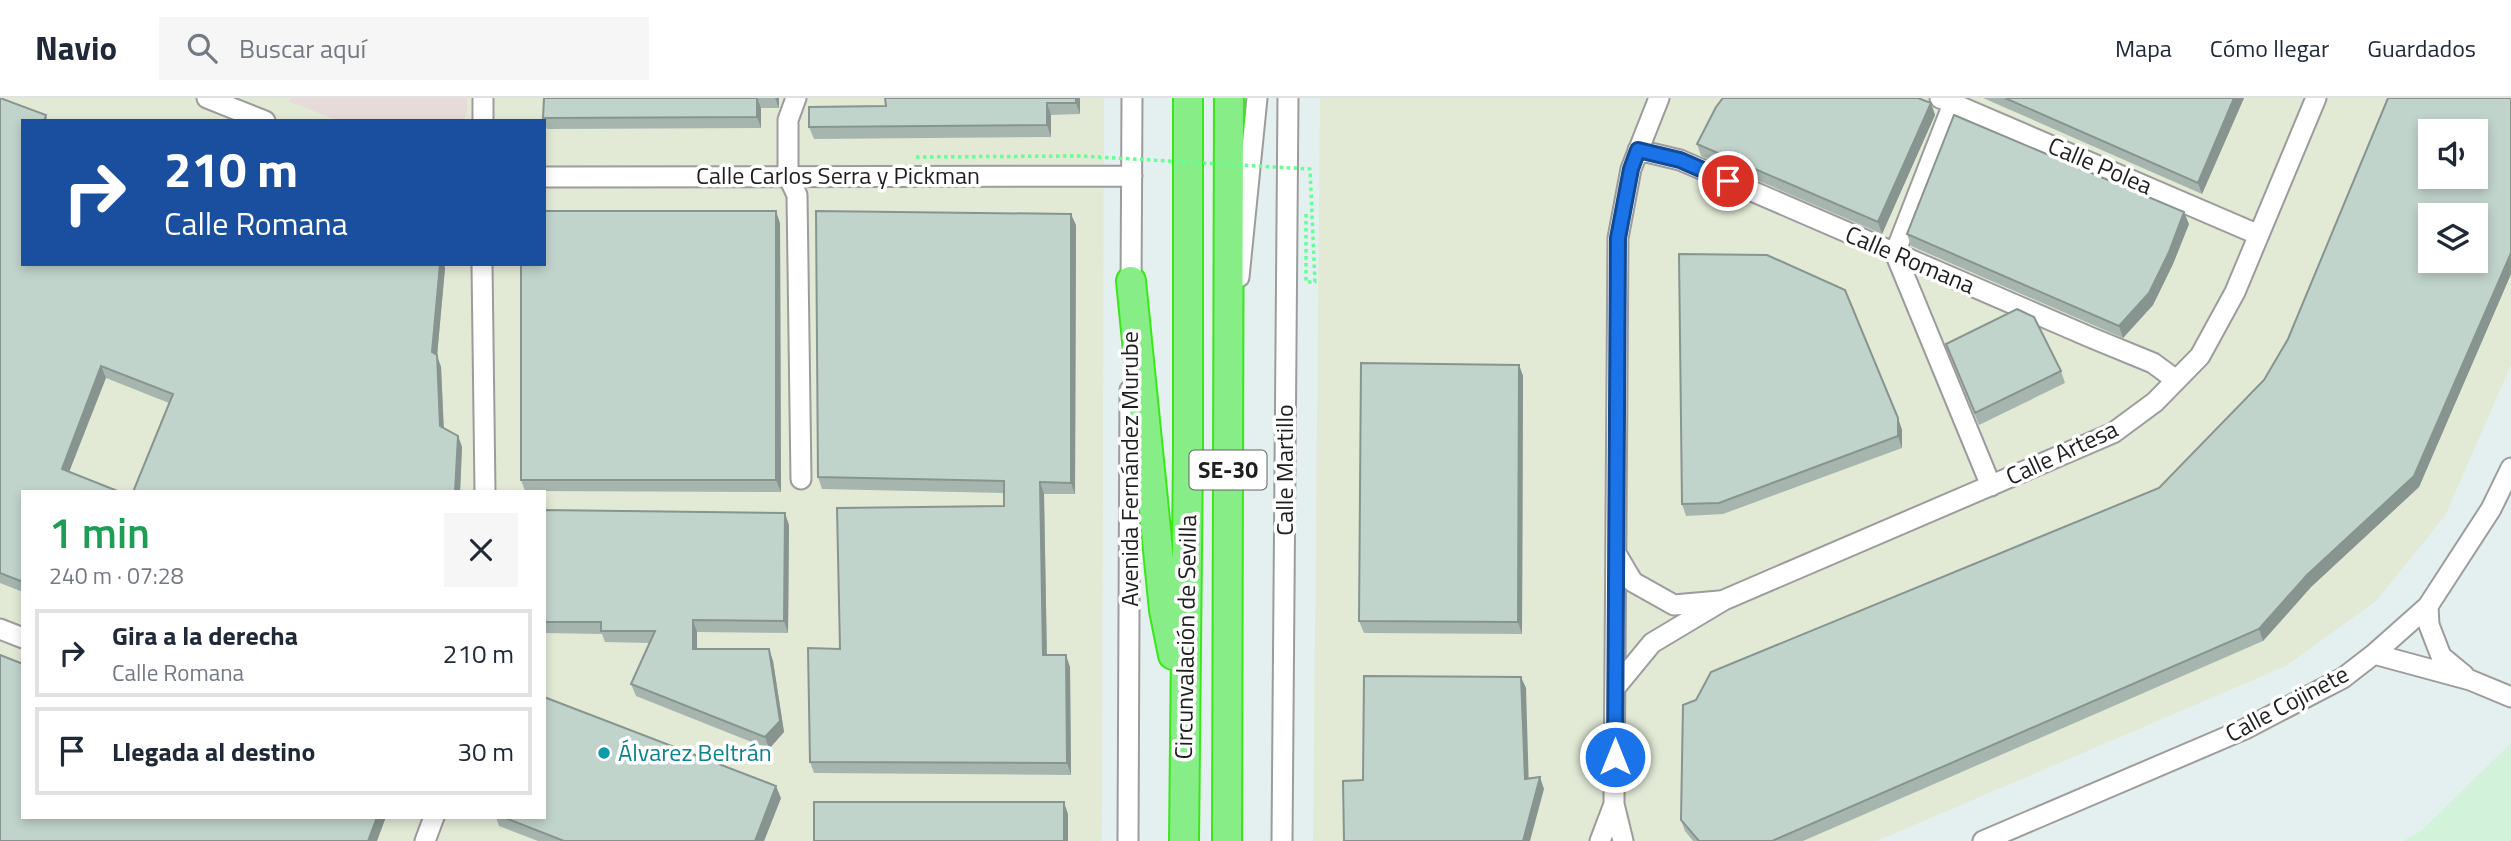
<!DOCTYPE html>
<html lang="es">
<head>
<meta charset="utf-8">
<style>
	:root { --surface:#fff; --page:#f6f6f7; --text:#1f2937; --muted:#747a83; --line:#e0e1e3 }
	body { margin:0; font-family:"Titillium Web",sans-serif; background:var(--page); color:var(--text); height:100vh; display:flex; flex-direction:column; font-size:26px; white-space:nowrap }
	* { box-sizing:border-box; margin:0 }
	p { font-size:23px; color:var(--muted) }
	.icon { flex:none; width:38px; height:38px; fill:none; stroke:currentColor; stroke-width:2; stroke-linecap:round; stroke-linejoin:round }
	.map { position:relative; flex:1; overflow:hidden }
	.details { position:absolute; left:21px; top:392px; width:525px; height:329px; display:flex; flex-direction:column; background:var(--surface); border-radius:0px; box-shadow:0 4px 10px #0003 }
	.details>* { flex:none }
	.top-card { position:absolute; left:21px; top:21px; width:525px; height:147px; border-radius:0px; box-shadow:0 4px 10px #0003; background:#1a4fa0; color:#fff; overflow:hidden }
	.fabs { position:absolute; left:2418px; top:21px; display:grid; gap:14px }
	.fabs a { display:grid; place-items:center; width:70px; height:70px; border-radius:0px; background:var(--surface); box-shadow:0 4px 10px #0003; font-size:35px }
	.pin { position:absolute; display:grid; place-items:center; width:60px; height:60px; color:#fff; margin:-30px; border:4px solid #fff; border-radius:50%; box-shadow:0 2px 7px #0007 }
	.me { position:absolute; width:77px; margin:-38px; rotate:0deg; stroke-linejoin:round; filter:drop-shadow(0 0 5px #0008) }
	.turn { display:flex; align-items:center; gap:24px; height:147px; padding:0 28px; font-size:32px }
	.turn .icon { width:91px; height:91px; stroke-width:2.5 }
	.turn b { display:block; font-size:49px; line-height:60px }
	.round { display:grid; place-items:center; flex:none; width:74px; height:74px; border-radius:0px; background:var(--page) }
	.overview { display:flex; align-items:center; justify-content:space-between; height:119px; padding:0 28px }
	h1 { font-size:42px; font-weight:600; line-height:52px; color:#1e9e55 }
	ul { padding:0; list-style:none }
	li { display:flex; align-items:center; gap:21px; height:88px; margin:0 14px 10px; padding:0 14px; border:4px solid var(--line); border-radius:0px }
	li div { flex:1 }
	li b { display:block; font-size:26px }
	li em { font-style:normal }
	header { display:flex; align-items:center; gap:42px; box-sizing:border-box; height:98px; padding:0 35px; background:var(--surface); border-bottom:2px solid var(--line) }
	header strong { font-size:33px }
	nav { display:flex; gap:38px; margin-inline-start:auto; font-size:24px }
	.search { width:490px; height:63px; background:var(--page); display:flex; align-items:center; gap:18px; box-sizing:border-box; padding:0 24px; border-radius:0px; color:var(--muted); font-size:26px }
	.map>svg:first-child { display:block }
	.commercial { fill:#d3f2da }
	.industrial { fill:#e2ead6; fill-rule:evenodd }
	.plaza { fill:#e6dbd9 }
	.lines { fill:none; stroke-linecap:round; stroke-linejoin:round }
	.minor-casing { stroke:#9c9c9c; stroke-width:23 }
	.highway-casing { stroke:#3ae719; stroke-width:32 }
	.minor { stroke:#fff; stroke-width:19 }
	.highway { stroke:#87ed87; stroke-width:28 }
	.path-bridge { stroke:#67ff93; stroke-width:3.5; stroke-dasharray:3.5 3.5; stroke-linecap:butt }
	.wall { fill:#a6b6af }
	.shaded-wall { fill:#87948f }
	.building { fill:#c1d4cc; stroke:#87948f; stroke-width:2; fill-rule:evenodd }
	.route-casing { stroke:#114b97; stroke-width:18 }
	.route { stroke:#1a73e8; stroke-width:12 }
	.culture-dot { fill:#0f9aa8; stroke:#fff; stroke-width:2.5 }
	.labels { text-anchor:middle; stroke-width:7; stroke-linejoin:round; paint-order:stroke }
	.shield { fill:#fff; stroke:#626262; stroke-width:2 }
	.shield-label { font-size:23px; font-weight:bold; fill:#1f1f1f }
	.street-label { font-size:24px; fill:#1f1f1f; stroke:#fff }
	.culture-label { font-size:24px; fill:#0d838f; stroke:#fff; text-anchor:start }
</style>
</head>
<body>
<header>
<strong>Navio</strong>
<div class="search"><svg class="icon" aria-label="search" viewBox="0 0 24 24"><circle cx="10" cy="10" r="6"/><path d="M15 15l6 6"/></svg>Buscar aquí</div>
<nav><a>Mapa</a><a>Cómo llegar</a><a>Guardados</a></nav>
</header>
<div class="map">
<svg width="2511" height="743" viewBox="0 0 2511 743">
	<rect width="100%" height="100%" fill="#e4f0ef"/>
	<!-- commercial -->
	<path class="commercial" d="M2511,645v98h-108l18,-10z"/>
	<!-- industrial -->
	<path class="industrial" d="M0,0h1104l-2,743h-1102zM23,23h521v143h-521zM23,394h521v325h-521z
		M1320,0h1191v267l-66,151 -69,85 -90,65 -409,175h-564zM2431,33h45v46h-45zM2431,117h45v46h-45z"/>
	<!-- plaza -->
	<path class="plaza" d="M292,0h175v16l-4,7h-124l-51,-20z"/>
	<g class="lines">
		<defs>
			<path id="minor" d="M207,0l58,23
				M796,0l-8,22v56l9,19 4,284
				M1940,0l319,137
				M1953,6l-58,149 96,233
				M483,23v-23
				M1638,52l42,10 412,178 61,25 23,17
				M544,79l588,-1
				M482,166l3,228
				M1239,179l18,-179
				M1131,195l1,-195
				M1617,457l16,27 41,23 45,-4
				M2428,508l1,19 12,31 23,19
				M0,531l23,9
				M2374,556l96,26 41,17
				M1615,590l37,-45 72,-43 389,-167 42,-31 45,-46 35,-64 81,-194
				M425,743l9,-24
				M1128,743l2,-451
				M1282,743l6,-743
				M1600,743l14,-37
				M1623,743l-9,-37 4,-566 13,-69 28,-71
				M1983,743l262,-112 98,-51 31,-24 54,-48 63,-97 20,-41"/>
			<path id="highway" d="M1131,183l33,329 9,45
				M1184,743l4,-388v-355
				M1227,743l2,-743"/>
		</defs>
		<!-- minor casing -->
		<use href="#minor" class="minor-casing"/>
		<!-- highway casing -->
		<use href="#highway" class="highway-casing"/>
		<!-- minor -->
		<use href="#minor" class="minor"/>
		<!-- highway -->
		<use href="#highway" class="highway"/>
		<!-- path-bridge -->
		<path class="path-bridge" d="M916,59l164,-1 230,13 5,113h-9v-70"/>
	</g>
	<!-- wall -->
	<path class="wall" d="M0,0l46,17 2,6h-25v143h421l1,4 -8,88 4,11 3,61 14,8 4,11 -2,45h-327l36,-89 -63,-25 -83,114v100l-23,-9z
		M544,0h235v10h-18v20l-214,1 -4,-11z
		M885,0h195v16l-29,1v22l-237,2 -5,-12 77,-21z
		M1983,0h261l-42,96z
		M2511,0v176l-92,213 -108,100 -48,54 -460,200h-110l-8,-10 -4,-11 478,-332 105,-108z
		M1931,5l4,12 -53,119 -181,-78 -4,-12z
		M780,125l1,269 -256,-1 -4,-11z
		M2189,126l-16,40 -20,41 -30,33 -212,-92 -4,-12z
		M1076,127l-1,269h-31l3,161 23,12 1,108 -257,-2 -4,-11 30,-113 164,-143v-13l-182,-4 -4,-12z
		M1950,257l111,16 4,12 -86,42z
		M1519,267l4,11 -1,258 -158,-1 -5,-12z
		M1898,320l4,12v18l-179,66 -37,2 -4,-12z
		M544,412l245,15 -1,108 -91,-1v17h72l4,12 11,71 -15,17 -133,-53 -5,-12 19,-41 -45,-1 -3,-8 -58,-1z
		M781,700l-17,43h-226l-39,-15 -3,-9h48z"/>
	<!-- shaded-wall -->
	<path class="shaded-wall" d="M757,0l4,10v20l-4,-11z
		M775,0h4v10z
		M1076,0h4v16l-4,-11z
		M2234,0h10l-42,96 -4,-11z
		M1047,5l4,12v22l-4,-12z
		M1931,5l4,12 -53,119 -4,-12z
		M776,113l4,12 1,269 -5,-12z
		M2184,114l5,12 -16,40 -20,41 -30,33 -4,-12z
		M1071,116l5,11 -1,269 -4,-11z
		M2511,155v21l-92,213 -108,100 -48,54 -4,-12 48,-54z
		M440,166h4l1,4 -8,88 4,11 3,71 -4,-12 -8,-74z
		M1519,267l4,11 -1,258 -4,-12z
		M101,268l5,12 -40,102 -4,-11z
		M1898,320l4,12v18l-4,-12z
		M458,338l4,11 -2,45h-5z
		M1040,384l4,12 3,172 -4,-11z
		M785,415l4,12 -1,108 -4,-12z
		M693,522l4,12v28l-4,-11z
		M769,551l4,12 11,71 -15,17 -4,-12z
		M1066,557l4,12 1,108 -4,-12z
		M1521,579l5,11 3,102 -4,-11z
		M1540,679l4,12 -14,52h-7z
		M776,688l5,12 -17,43h-9z
		M1064,704l4,12v27h-4z
		M377,719h9l-9,24h-9z"/>
	<!-- building -->
	<path class="building" d="M0,0l46,17 -2,6h-21v143h417l-8,88 5,3 3,71 18,10 -3,56h-322l40,-98 -72,-28 -39,103 58,23h-97v90l-23,-9z
		M544,0h213v19l-214,1z
		M885,0h191v5h-29v22l-238,2v-20l77,-1z
		M1723,0h195l13,5 -53,119 -181,-78 19,-37z
		M2005,0h229l-36,85z
		M2388,0h123v155l-97,223 -107,99 -48,54 -487,212h-73l-18,-21 2,-115 13,-5 15,-28 448,-184 105,-108 24,-41zM2431,33h45v46h-45zM2431,117h45v46h-45z
		M1954,17l230,97 -15,40 -20,41 -30,33 -212,-92z
		M544,113h232v269h-255v-216h23z
		M816,113l255,3v269l-31,-1 3,173h23l1,108 -257,-1 -2,-114 32,1 -3,-141 167,-2v-25l-186,-4z
		M1679,156l88,1 78,35 53,128v18l-179,67 -37,1z
		M2017,211l17,8 27,54 -86,42 -29,-69z
		M1361,265l158,2 -1,257 -159,-1z
		M544,412l241,3 -1,108 -91,-1v29h76l11,72 -15,16 -134,-53 24,-53h-54v-9h-57z
		M0,557l23,9v153h354l-9,24h-368z
		M1364,578l157,1 4,102 15,-2 -17,64h-179l-1,-60 20,-1z
		M544,599l232,89 -21,55h-191l-61,-24h41z
		M814,704h250v39h-250z"/>
	<g class="lines">
		<defs>
			<path id="route" d="M1615,659l3,-519 13,-69 7,-19 42,10 48,21"/>
		</defs>
		<!-- route casing -->
		<use href="#route" class="route-casing"/>
		<!-- route -->
		<use href="#route" class="route"/>
	</g>
	<!-- markers -->
	<circle class="culture-dot" cx="604" cy="655" r="7"/>
	<g class="labels">
		<!-- shield labels -->
		<rect class="shield" x="1189.5" y="352.5" width="77" height="39" rx="5"/>
		<g class="shield-label">
			<text x="1228" y="380">SE-30</text>
		</g>
		<!-- street labels -->
		<g class="street-label">
			<text transform="translate(2100 68) rotate(23)" y="8">Calle Polea</text>
			<text x="838" y="86">Calle Carlos Serra y Pickman</text>
			<text transform="translate(1910 162) rotate(23)" y="8">Calle Romana</text>
			<text transform="translate(2062 355) rotate(-25)" y="8">Calle Artesa</text>
			<text transform="translate(1130 371) rotate(-90)" y="8">Avenida Fernández Murube</text>
			<text transform="translate(1285 372) rotate(-90)" y="8">Calle Martillo</text>
			<text transform="translate(1186 539) rotate(-89)" y="8">Circunvalación de Sevilla</text>
			<text transform="translate(2287 606) rotate(-28)" y="8">Calle Cojinete</text>
		</g>
		<!-- culture labels -->
		<g class="culture-label">
			<text x="618" y="663">Álvarez Beltrán</text>
		</g>
	</g>
</svg>
<div class="fabs">
<a><svg class="icon" aria-label="sound" viewBox="0 0 24 24"><path d="M4 9h4l5-4v14l-5-4H4zM17 9q2 3 0 6"/></svg></a>
<a><svg class="icon" aria-label="layers" viewBox="0 0 24 24"><path d="M12 4l9 5-9 5-9-5zM3 14l9 5 9-5"/></svg></a>
</div>
<div class="pin" style="left:1728px;top:83px;background:#d93025"><svg class="icon" aria-label="arrive" viewBox="0 0 24 24"><path d="M6 21V4h12l-3 4 3 4H6"/></svg></div>
<svg class="me" style="left:1615px;top:659px" viewBox="-20 -20 40 40"><circle r="17" fill="#1a73e8" stroke="#fff" stroke-width="3"/><path d="M0-11L8 9 0 5-8 9z" fill="#fff"/></svg>
<div class="top-card">
<div class="turn"><svg class="icon" aria-label="right" viewBox="0 0 24 24"><path d="M7 20v-9h11M14 6l5 5-5 5"/></svg><div><b>210 m</b>Calle Romana</div></div>
</div>
<section class="details">
<div class="overview"><div><h1>1 min</h1><p>240 m · 07:28</p></div><a class="round"><svg class="icon" aria-label="close" viewBox="0 0 24 24"><path d="M6 6l12 12M18 6L6 18"/></svg></a></div>
<ul>
<li><svg class="icon" aria-label="right" viewBox="0 0 24 24"><path d="M7 20v-9h11M14 6l5 5-5 5"/></svg><div><b>Gira a la derecha</b><p>Calle Romana</p></div><em>210 m</em></li>
<li><svg class="icon" aria-label="arrive" viewBox="0 0 24 24"><path d="M6 21V4h12l-3 4 3 4H6"/></svg><div><b>Llegada al destino</b></div><em>30 m</em></li>
</ul>
</section>
</div>
</body>
</html>
